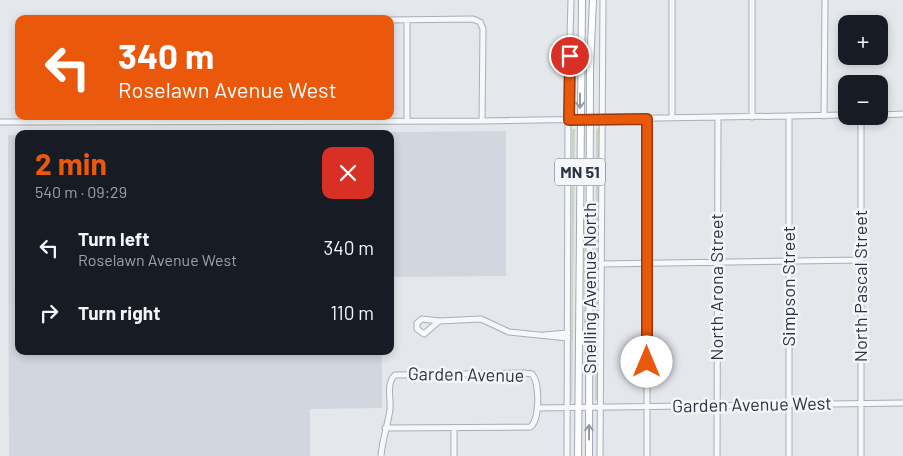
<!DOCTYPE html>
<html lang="en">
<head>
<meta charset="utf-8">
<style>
	:root { --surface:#171b24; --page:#242831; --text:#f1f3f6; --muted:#9ea1a6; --accent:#ea580c }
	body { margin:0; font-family:Barlow,sans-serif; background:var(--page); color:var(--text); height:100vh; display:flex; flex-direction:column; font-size:19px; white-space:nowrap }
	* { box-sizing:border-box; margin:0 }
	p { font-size:16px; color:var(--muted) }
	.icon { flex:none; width:28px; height:28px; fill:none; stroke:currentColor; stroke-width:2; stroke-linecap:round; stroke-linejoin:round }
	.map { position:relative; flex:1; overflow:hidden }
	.side { position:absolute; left:15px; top:130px; width:379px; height:225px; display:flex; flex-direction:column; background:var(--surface); border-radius:10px; box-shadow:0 2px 8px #0003 }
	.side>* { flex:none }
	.banner { position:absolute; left:15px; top:15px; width:379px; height:105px; border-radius:10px; box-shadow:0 2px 8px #0003; background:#ea580c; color:#fff; overflow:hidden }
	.tools { position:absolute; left:838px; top:15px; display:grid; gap:10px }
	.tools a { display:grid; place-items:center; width:50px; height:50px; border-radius:10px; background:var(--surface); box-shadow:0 2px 8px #0003; font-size:25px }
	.pin { position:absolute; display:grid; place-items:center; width:42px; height:42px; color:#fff; margin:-21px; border:2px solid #fff; border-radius:50%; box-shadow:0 1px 5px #0007 }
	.me { position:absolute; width:55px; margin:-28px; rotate:0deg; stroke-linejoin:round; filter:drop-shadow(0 0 4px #0008) }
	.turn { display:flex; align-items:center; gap:18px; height:105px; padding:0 20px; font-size:22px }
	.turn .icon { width:65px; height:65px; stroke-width:2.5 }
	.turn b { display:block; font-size:35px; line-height:42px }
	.round { display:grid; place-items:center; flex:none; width:52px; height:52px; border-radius:10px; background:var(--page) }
	.head { display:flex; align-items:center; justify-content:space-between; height:85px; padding:0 20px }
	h1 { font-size:30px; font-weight:700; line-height:38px; color:var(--accent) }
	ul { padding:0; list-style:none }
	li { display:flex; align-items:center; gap:15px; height:65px; padding:0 20px }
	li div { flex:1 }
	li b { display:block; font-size:19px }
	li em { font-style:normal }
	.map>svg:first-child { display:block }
	.built { fill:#d2d6de }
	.green { fill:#c9d6c5 }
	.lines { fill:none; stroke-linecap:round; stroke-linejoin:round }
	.minor-casing { stroke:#a9aeb7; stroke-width:7 }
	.major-casing { stroke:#a3abb8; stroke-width:8 }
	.minor { stroke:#f7f8fa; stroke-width:5 }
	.major { stroke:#fff; stroke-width:6 }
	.oneway { stroke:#959aa2 }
	.route-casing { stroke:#983908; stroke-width:12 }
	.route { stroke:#ea580c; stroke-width:9 }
	.labels { text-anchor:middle; stroke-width:5; stroke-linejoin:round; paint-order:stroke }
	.shield { fill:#f4f6f9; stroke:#676e7b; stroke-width:1 }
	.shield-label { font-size:16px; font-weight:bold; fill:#2b3445 }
	.street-label { font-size:18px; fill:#2b3445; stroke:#f4f6f9 }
</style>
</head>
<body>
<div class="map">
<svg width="903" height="456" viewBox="0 0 903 456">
	<rect width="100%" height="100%" fill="#e4e7ec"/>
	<!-- built -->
	<path class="built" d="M506,131v145l-116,1v-143h-201z
		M8,135h11v216h363v57l-72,1v47h-301z"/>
	<!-- green -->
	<path class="green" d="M599,128l-1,256 -1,16 -2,1 1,-272z
		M572,129h3l-3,273 -1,-1z
		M583,204h2l1,120h-2z"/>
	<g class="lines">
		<defs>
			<path id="minor" d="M752,0v117
				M390,20l83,-1 7,3 3,7 -1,92
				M879,115l24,-1
				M824,116l1,-116
				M672,118v-118
				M407,121v-101
				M0,122l482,-1 364,-6
				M601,264l259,-4
				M439,321l-15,13 -7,-5v-6l5,-4 17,2 42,-2 28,13 59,6
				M544,335l24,-2
				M537,408l366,-5
				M381,456c1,-16 7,-31 9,-47 1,-11 -4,-26 5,-34l130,-2 7,1c8,9 8,47 -2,53l-145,1
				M454,456v-28
				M567,456l1,-344 3,-112
				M600,456l3,-456
				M647,456v-337
				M717,456l1,-339
				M789,456v-340
				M861,456v-340"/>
			<path id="major" d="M578,456l4,-456
				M589,456l1,-387 3,-69"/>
		</defs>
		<!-- minor casing -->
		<use href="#minor" class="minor-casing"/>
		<!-- major casing -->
		<use href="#major" class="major-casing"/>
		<!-- minor -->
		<use href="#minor" class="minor"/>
		<!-- major -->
		<use href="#major" class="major"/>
	</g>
	<!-- one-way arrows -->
	<defs><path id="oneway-shaft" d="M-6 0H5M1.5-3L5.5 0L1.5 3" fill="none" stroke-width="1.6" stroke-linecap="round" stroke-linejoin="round" transform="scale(1.25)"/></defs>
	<g class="oneway">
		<use href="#oneway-shaft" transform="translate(580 101) rotate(90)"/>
		<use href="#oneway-shaft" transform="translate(589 432) rotate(-90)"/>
	</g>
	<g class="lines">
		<defs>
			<path id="route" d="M570,56l-1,64 78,-1v243"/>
		</defs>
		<!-- route casing -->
		<use href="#route" class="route-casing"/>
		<!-- route -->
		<use href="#route" class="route"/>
	</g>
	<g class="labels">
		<!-- shield labels -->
		<rect class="shield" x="555" y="158.5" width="50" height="27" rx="4"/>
		<g class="shield-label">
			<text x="580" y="178">MN 51</text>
		</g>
		<!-- street labels -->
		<g class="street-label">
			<text transform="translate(789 286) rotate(-90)" y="6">Simpson Street</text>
			<text transform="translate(861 286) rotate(-90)" y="6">North Pascal Street</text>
			<text transform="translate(717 287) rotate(-90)" y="6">North Arona Street</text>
			<text transform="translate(590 288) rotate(-90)" y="6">Snelling Avenue North</text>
			<text transform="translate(466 375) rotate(1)" y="6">Garden Avenue</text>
			<text transform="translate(752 405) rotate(-1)" y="6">Garden Avenue West</text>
		</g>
	</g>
</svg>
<div class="tools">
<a>+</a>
<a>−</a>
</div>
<div class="pin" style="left:570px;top:56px;background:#d93025"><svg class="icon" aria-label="arrive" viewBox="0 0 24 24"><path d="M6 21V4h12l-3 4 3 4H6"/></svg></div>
<svg class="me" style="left:647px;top:362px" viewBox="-20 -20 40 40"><circle r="19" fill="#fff"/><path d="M0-13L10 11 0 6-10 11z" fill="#ea580c"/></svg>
<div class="banner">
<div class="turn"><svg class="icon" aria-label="left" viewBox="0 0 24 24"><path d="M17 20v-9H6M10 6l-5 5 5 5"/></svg><div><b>340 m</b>Roselawn Avenue West</div></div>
</div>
<section class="side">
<div class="head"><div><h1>2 min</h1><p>540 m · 09:29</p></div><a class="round" style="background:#d93025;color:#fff"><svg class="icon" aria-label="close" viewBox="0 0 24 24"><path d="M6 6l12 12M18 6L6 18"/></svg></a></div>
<ul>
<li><svg class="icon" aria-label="left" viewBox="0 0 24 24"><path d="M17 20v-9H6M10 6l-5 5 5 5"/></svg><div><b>Turn left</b><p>Roselawn Avenue West</p></div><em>340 m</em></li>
<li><svg class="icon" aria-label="right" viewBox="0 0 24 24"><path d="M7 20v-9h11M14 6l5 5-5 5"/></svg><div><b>Turn right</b></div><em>110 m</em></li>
</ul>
</section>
</div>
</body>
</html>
